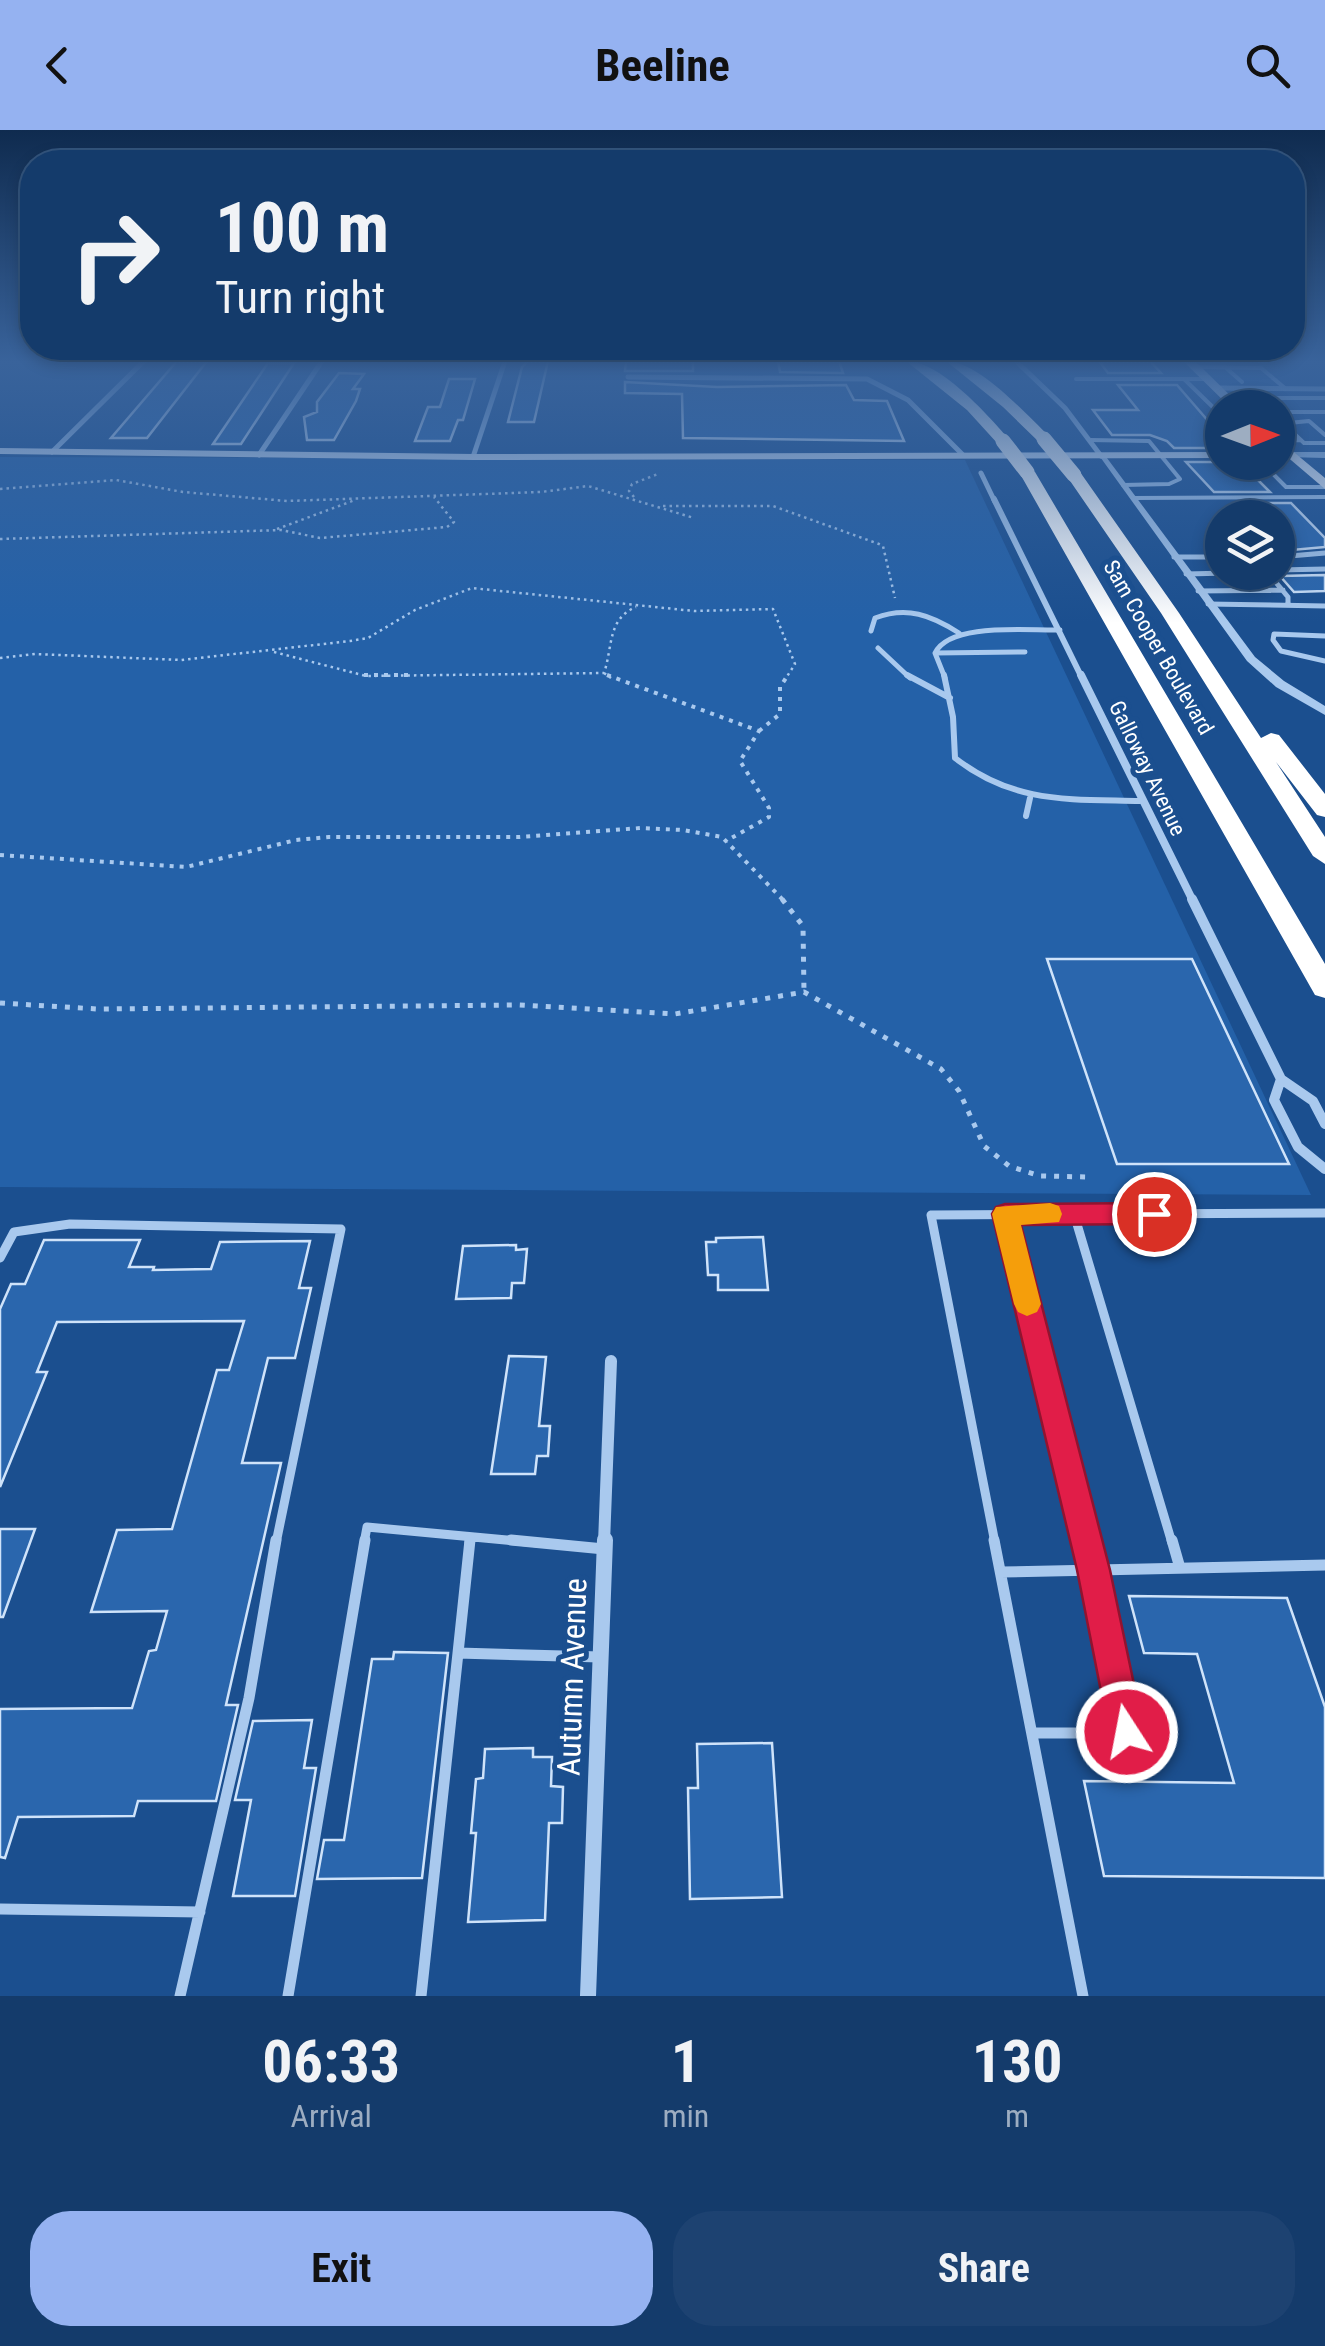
<!DOCTYPE html>
<html lang="en">
<head>
<meta charset="utf-8">
<style>
	:root { --surface:#143b6b; --page:#1d4271; --text:#f1f3f6; --muted:#9dadc1; --line:#33557e; --accent:#95b2f1 }
	body { margin:0; font-family:"Roboto Condensed",sans-serif; background:var(--page); color:var(--text); height:100vh; display:flex; flex-direction:column; font-size:38px; white-space:nowrap }
	* { box-sizing:border-box; margin:0 }
	p { font-size:32px; color:var(--muted) }
	.icon { flex:none; width:55px; height:55px; fill:none; stroke:currentColor; stroke-width:2; stroke-linecap:round; stroke-linejoin:round }
	.map { position:relative; height:1866px; overflow:hidden }
	.drawer { display:flex; flex-direction:column; background:var(--surface); flex:1 }
	.drawer>* { flex:none }
	.hud { position:absolute; left:20px; top:20px; width:1285px; height:210px; border-radius:40px; box-shadow:0 5px 15px #0003,0 0 0 2px var(--line); background:#143b6b; color:var(--text); overflow:hidden }
	.needle { width:65px; rotate:89deg }
	.tools { position:absolute; left:1205px; top:260px; display:grid; gap:20px }
	.tools a { display:grid; place-items:center; width:90px; height:90px; border-radius:50%; background:var(--surface); box-shadow:0 5px 15px #0003,0 0 0 2px var(--line); font-size:50px }
	.pin { position:absolute; display:grid; place-items:center; width:85px; height:85px; color:#fff; margin:-42px; border:5px solid #fff; border-radius:50%; box-shadow:0 2px 10px #0007 }
	.me { position:absolute; width:110px; margin:-55px; rotate:349deg; stroke-linejoin:round; filter:drop-shadow(0 0 8px #0008) }
	.turn { display:flex; align-items:center; gap:35px; height:210px; padding:0 30px; font-size:45px }
	.turn .icon { width:130px; height:130px; stroke-width:2.5 }
	.turn b { display:block; font-size:70px; line-height:85px }
	.eta { display:flex; justify-content:space-evenly; align-items:center; height:170px; text-align:center }
	.eta b { font-size:60px; font-weight:700; line-height:70px }
	.action { display:flex; gap:20px; margin-top:auto; padding:20px 30px }
	.action a { flex:1; height:115px; border-radius:40px; background:var(--accent); color:#111; font-size:40px; font-weight:700; line-height:115px; text-align:center }
	.action a+a { background:var(--page); color:var(--text) }
	header { display:flex; justify-content:space-between; align-items:center; height:130px; padding:0 30px; background:var(--accent); color:#111; font-size:45px; font-weight:700 }
	.map>svg:first-child { display:block }
	.green { fill:#2461a8 }
	.building { fill:#2a66ad; stroke:#cfe3fa; stroke-width:2.5 }
	.lines { fill:none; stroke-linecap:round; stroke-linejoin:round }
	.path-far2 { stroke:#a9c9ee; stroke-width:2.5; stroke-dasharray:2.5 4; stroke-linecap:butt }
	.path-far1 { stroke:#a9c9ee; stroke-width:4; stroke-dasharray:4 6; stroke-linecap:butt }
	.path { stroke:#a9c9ee; stroke-width:5; stroke-dasharray:5 8; stroke-linecap:butt }
	.service-far4 { stroke:#a9c9ee; stroke-width:4 }
	.service-far3 { stroke:#a9c9ee; stroke-width:5 }
	.service-far2 { stroke:#a9c9ee; stroke-width:6 }
	.service-far1 { stroke:#a9c9ee; stroke-width:9 }
	.service { stroke:#a9c9ee; stroke-width:11 }
	.minor-far5 { stroke:#a9c9ee; stroke-width:5 }
	.minor-far4 { stroke:#a9c9ee; stroke-width:6 }
	.minor-far3 { stroke:#a9c9ee; stroke-width:8 }
	.minor-far2 { stroke:#a9c9ee; stroke-width:10 }
	.minor-far1 { stroke:#a9c9ee; stroke-width:12 }
	.minor { stroke:#a9c9ee; stroke-width:16 }
	.tertiary { fill:#a9c9ee; fill-rule:evenodd }
	.secondary { fill:#d6e6fa; fill-rule:evenodd }
	.primary { fill:#f0f6ff; fill-rule:evenodd }
	.motorway { fill:#fff; fill-rule:evenodd }
	.motorway-bridge { stroke:#fff; stroke-width:15 }
	.route { fill:#e11d48; stroke:#92132f; stroke-width:2.5 }
	.slow { fill:#f59e0b }
	.labels { text-anchor:middle; stroke-width:10; stroke-linejoin:round; paint-order:stroke }
	.far-street-label { font-size:22px; fill:#fff; stroke:#1b4f8f }
	.near-street-label { font-size:32px; fill:#fff; stroke:#1b4f8f }
</style>
</head>
<body>
<header><svg class="icon" aria-label="back" viewBox="0 0 24 24"><path d="M15 5l-7 7 7 7"/></svg>Beeline<svg class="icon" aria-label="search" viewBox="0 0 24 24"><circle cx="10" cy="10" r="6"/><path d="M15 15l6 6"/></svg></header>
<div class="map">
<svg width="1325" height="1866" viewBox="0 0 1325 1866">
	<rect width="100%" height="100%" fill="#1b4f8f"/>
	<!-- green -->
	<path class="green" d="M0,327l965,3 346,735 -1311,-8z"/>
	<!-- building -->
	<path class="building" d="M177,231h30l-60,77h-36z
		M528,231h20l-14,61h-26l14,-55z
		M626,231h67v10h-68z
		M778,231h61l4,12 -63,-1z
		M1099,231h51l11,12h-53z
		M268,233h26l-53,81h-28z
		M339,243l25,1 -11,15h7l-4,12 -22,39h-27l-3,-23 13,-5v-10z
		M449,249h26l-12,41h-5l-8,21h-35l13,-34h12z
		M625,252l92,5 129,-2 8,15 33,1 17,40 -221,-3 -1,-44 -57,-1z
		M1118,255h59l45,52v11h-48l-7,-7 -17,-6h-38l-19,-25h45z
		M1186,332h54l30,30h-56z
		M1253,373h38l34,35v9l-33,3 -14,-18v-14h-13z
		M1325,445v16l-31,1 -14,-16z
		M1047,829h145l97,205h-172z
		M763,1107l5,53h-50v-15h-10l-2,-33h10v-4z
		M44,1110h96l-11,27h25l-1,3 58,-1 9,-27 90,-1 -11,47h12l-16,70h-27l-26,105h39l-55,242h12l-22,96h-78l-4,15 -116,1 -13,41 -5,-1v-148l132,-1 17,-57 7,-1 11,-39 -76,1 26,-82 55,-1 45,-159h12l15,-49 -187,1 -20,50h10l-47,115v-178l11,-25h14z
		M516,1115v5l11,-1 -3,34h-12l-1,15 -55,1 7,-53z
		M509,1226l37,1 -7,69h11l-2,30h-11l-2,18h-44z
		M0,1399h35l-32,88h-3z
		M1129,1466l158,2 38,109v171l-221,-2 -20,-95 150,2 -37,-129 -53,-1z
		M394,1522l54,1 -26,225 -105,1 7,-39h20l28,-181h21z
		M312,1590l-8,48h12l-21,128h-62l18,-96h-16l18,-79z
		M772,1613l10,154 -92,2 -2,-111h10l-1,-44z
		M533,1618v9h19l-1,29 12,1 -1,36h-13l-4,97 -77,2 8,-89h-5l5,-54 7,-1 2,-29z"/>
	<g class="lines">
		<!-- path-far2 -->
		<path class="path-far2" d="M0,359l116,-9 67,12 104,9 254,-9 47,-6 106,32
			M634,367l-5,-6 3,-7 26,-10
			M663,376h110l106,38 4,2 12,52
			M277,399l78,-29
			M0,409l281,-9 39,8 127,-11 7,-5 -20,-25
			M274,522l92,24 238,-3c9,-26 3,-54 32,-66
			M0,528l35,-4 146,6 169,-19 18,-3 47,-28 57,-22 222,23 79,-2 22,55 -9,14
			M604,543l7,5"/>
		<!-- path-far1 -->
		<path class="path-far1" d="M364,545h45
			M607,545l152,56 -19,30 29,47v9l-43,24
			M759,601l21,-17v-27l8,-12
			M0,725l186,12 110,-27 33,-3h191l121,-9 42,2 39,7 62,64"/>
		<!-- path -->
		<path class="path" d="M782,769l21,27 1,66
			M0,873l97,6 422,-4 156,9 129,-22 137,77 18,22 25,55 25,20 31,10 51,1"/>
		<!-- service-far4 -->
		<path class="service-far4" d="M1193,237l68,1 25,21
			M1225,237l17,15
			M1076,249h130
			M1184,249l38,37
			M1228,268h97
			M1278,282h47
			M1278,294l31,-3 16,14
			M1284,294l20,19h21
			M1090,310l59,1 31,38 -11,5 -46,1
			M1278,311l23,-1
			M1269,340l17,17h39
			M1133,368l192,-1"/>
		<!-- service-far3 -->
		<path class="service-far3" d="M1174,427h48
			M1278,427l47,-4
			M1278,440l47,-1
			M1268,443l20,24v8
			M1186,444l84,-2
			M1198,461l85,-1
			M1208,474l117,2
			M871,501l4,-13c32,-12 56,-3 84,15
			M1325,506l-51,-2 -1,6 8,11 44,10
			M878,518l32,30
			M935,523l90,-1
			M945,548l-10,-25c15,-31 93,-22 125,-23"/>
		<!-- service-far2 -->
		<path class="service-far2" d="M907,545l43,23
			M944,545l9,42 2,41c59,46 114,41 185,43
			M1026,686l4,-18"/>
		<!-- service-far1 -->
		<path class="service-far1" d="M1005,1084l81,329
			M1074,1084l98,329
			M0,1128l14,-26 56,-8 271,5 -65,314
			M364,1413l3,-16 171,16
			M469,1413l1,-6
			M995,1413l-64,-328 394,-2"/>
		<!-- service -->
		<path class="service" d="M511,1410l93,9
			M994,1410l89,456
			M1172,1410l8,28
			M1001,1442l324,-7
			M458,1523l12,-113
			M1032,1603h95l-41,-193
			M0,1779l200,3
			M180,1866l69,-298 27,-158
			M288,1866l77,-456
			M421,1866l37,-343 142,4"/>
		<!-- minor-far5 -->
		<path class="minor-far5" d="M1016,231l49,47 36,48
			M628,247l239,2 41,21 55,55
			M1217,258l108,1
			M52,322l92,-91
			M259,325l63,-94
			M473,327l32,-96
			M981,343l14,29"/>
		<!-- minor-far4 -->
		<path class="minor-far4" d="M994,369l88,179"/>
		<!-- minor-far3 -->
		<path class="minor-far3" d="M1081,545l112,226"/>
		<!-- minor-far2 -->
		<path class="minor-far2" d="M1192,769l89,180 32,22 12,23
			M1281,949l-7,21 24,47 27,22"/>
		<!-- minor-far1 -->
		<path class="minor-far1" d="M604,1413l7,-182"/>
		<!-- minor -->
		<path class="minor" d="M588,1866l17,-456"/>
		<!-- tertiary -->
		<path class="tertiary" d="M1290,322h35v6l-38,-1z
			M1098,324h6l151,203 29,24 41,25v9l-49,-28 -29,-26z"/>
		<!-- secondary -->
		<path class="secondary" d="M0,318l473,6 749,-2v6l-749,2 -473,-6z"/>
		<!-- primary -->
		<path class="primary" d="M1183,231h12l48,47h-12z
			M1278,309l47,39v11l-47,-40z"/>
		<!-- motorway -->
		<path class="motorway" d="M906,231c34,0 80,52 102,77v6h-10l-31,-34z
			M946,231c32,0 79,52 103,75v6h-10l-36,-35z
			M1027,337l8,5 290,492v34l-10,-3 -4,-7 -292,-516z
			M1068,342h12l99,141 82,125 10,-5 8,2 46,59v23l-8,-2 -41,-53 49,75v27l-12,-8 -152,-243 -95,-138z"/>
		<!-- motorway-bridge -->
		<path class="motorway-bridge" d="M1044,309l30,36
			M1003,311l24,31"/>
	</g>
	<!-- sky -->
	<linearGradient id="sky" x2="0" y2="1"><stop stop-color="#0f2b4f"/><stop offset="0.47" stop-color="#39639b"/><stop offset="1" stop-color="#39639b" stop-opacity="0"/></linearGradient>
	<rect width="1325" height="493" fill="url(#sky)"/>
	<!-- route -->
	<path class="route" d="M1154,1073l9,3 4,8 -4,7 -9,3 -133,1 89,345 34,162 -5,13 -12,5 -13,-5 -5,-13 -32,-162 -85,-356 4,-7 9,-3z"/>
	<!-- slow -->
	<path class="slow" d="M1050,1073l9,3 3,8 -3,8 -38,3 20,79 -4,8 -10,4 -9,-4 -4,-8 -22,-90 4,-7z"/>
	<g class="labels">
		<!-- far-street labels -->
		<g class="far-street-label">
			<text transform="translate(1159 517) rotate(60)" y="8">Sam Cooper Boulevard</text>
			<text transform="translate(1148 638) rotate(64)" y="8">Galloway Avenue</text>
		</g>
		<!-- near-street labels -->
		<g class="near-street-label">
			<text transform="translate(572 1547) rotate(-88)" y="11">Autumn Avenue</text>
		</g>
	</g>
</svg>
<div class="tools">
<a><svg class="needle" viewBox="-14 -14 28 28"><path d="M0-13l5 13h-10z" fill="#e53935"/><path d="M0 13l5-13h-10z" fill="#9dadc1"/></svg></a>
<a><svg class="icon" aria-label="layers" viewBox="0 0 24 24"><path d="M12 4l9 5-9 5-9-5zM3 14l9 5 9-5"/></svg></a>
</div>
<div class="pin" style="left:1154px;top:1084px;background:#d93025"><svg class="icon" aria-label="arrive" viewBox="0 0 24 24"><path d="M6 21V4h12l-3 4 3 4H6"/></svg></div>
<svg class="me" style="left:1127px;top:1602px" viewBox="-20 -20 40 40"><circle r="17" fill="#e11d48" stroke="#fff" stroke-width="3"/><path d="M0-11L8 9 0 5-8 9z" fill="#fff"/></svg>
<div class="hud">
<div class="turn"><svg class="icon" aria-label="right" viewBox="0 0 24 24"><path d="M7 20v-9h11M14 6l5 5-5 5"/></svg><div><b>100 m</b>Turn right</div></div>
</div>
</div>
<section class="drawer">
<div class="eta">
<div><b>06:33</b><p>Arrival</p></div>
<div><b>1</b><p>min</p></div>
<div><b>130</b><p>m</p></div>
</div>
<div class="action"><a>Exit</a><a>Share</a></div>
</section>
</body>
</html>
